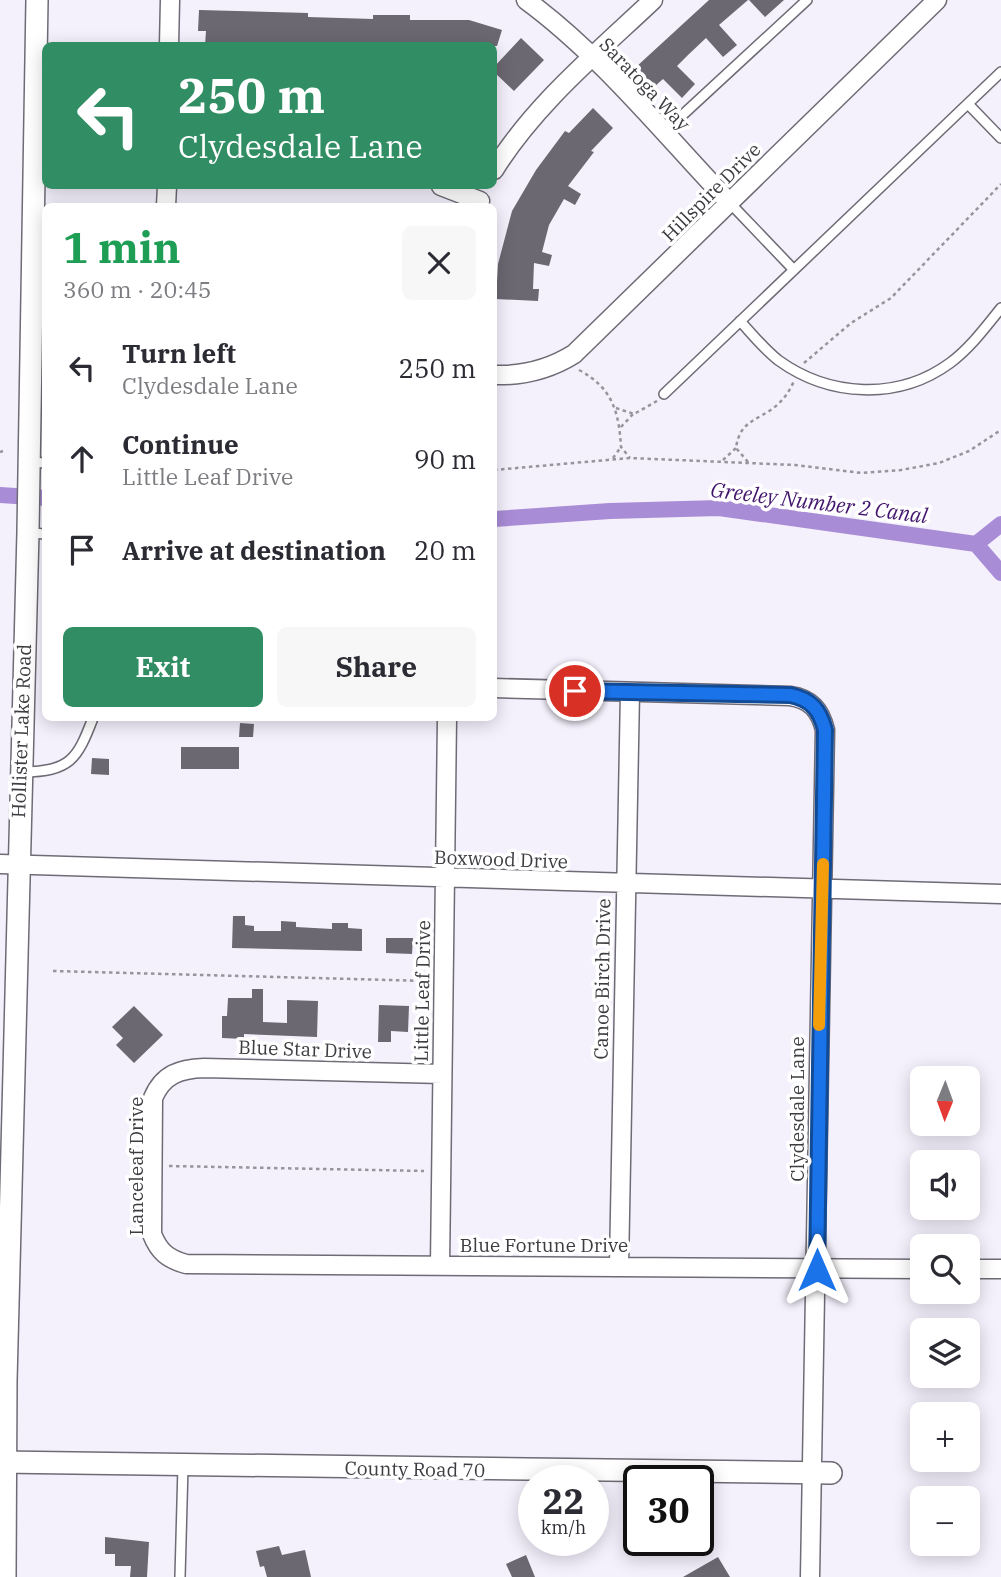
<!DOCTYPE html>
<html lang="en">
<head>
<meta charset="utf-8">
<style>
	:root { --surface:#fff; --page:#f7f7f7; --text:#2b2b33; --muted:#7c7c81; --accent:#318d63 }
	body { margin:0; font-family:"IBM Plex Serif",serif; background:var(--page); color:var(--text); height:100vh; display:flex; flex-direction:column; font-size:26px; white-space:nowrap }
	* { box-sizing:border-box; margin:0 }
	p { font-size:23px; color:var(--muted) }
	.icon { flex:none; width:38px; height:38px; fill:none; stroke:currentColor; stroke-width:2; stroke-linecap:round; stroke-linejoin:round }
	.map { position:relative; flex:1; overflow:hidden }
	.details { position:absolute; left:42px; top:203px; width:455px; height:518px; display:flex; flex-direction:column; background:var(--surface); border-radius:10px; box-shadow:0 4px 18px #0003 }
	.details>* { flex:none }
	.guide { position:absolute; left:42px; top:42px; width:455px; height:147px; border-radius:10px; box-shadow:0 4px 18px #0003; background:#318d63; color:#fff; overflow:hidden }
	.needle { width:46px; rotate:181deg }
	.fabs { position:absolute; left:910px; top:1066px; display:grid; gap:14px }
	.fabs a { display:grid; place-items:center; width:70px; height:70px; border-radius:10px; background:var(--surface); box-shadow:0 4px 18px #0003; font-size:35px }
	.speed { position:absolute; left:518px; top:1465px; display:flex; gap:14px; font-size:35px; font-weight:700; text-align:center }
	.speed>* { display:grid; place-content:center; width:91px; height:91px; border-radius:50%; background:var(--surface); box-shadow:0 4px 18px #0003; line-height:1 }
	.speed small { font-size:18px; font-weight:400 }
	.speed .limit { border:4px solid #111; border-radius:10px; background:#fff; color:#111 }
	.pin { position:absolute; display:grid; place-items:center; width:60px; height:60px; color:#fff; margin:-30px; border:4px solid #fff; border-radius:50%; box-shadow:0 2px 7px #0007 }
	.me { position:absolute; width:77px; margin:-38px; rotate:0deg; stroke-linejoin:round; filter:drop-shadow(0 0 5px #0008) }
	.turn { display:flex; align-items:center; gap:24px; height:147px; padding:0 21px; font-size:32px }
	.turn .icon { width:91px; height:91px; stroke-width:2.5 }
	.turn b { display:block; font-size:49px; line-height:60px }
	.round { display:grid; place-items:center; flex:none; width:74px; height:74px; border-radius:10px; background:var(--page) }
	.head { display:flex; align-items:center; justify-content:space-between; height:119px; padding:0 21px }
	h1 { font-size:42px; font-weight:700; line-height:52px; color:#1e9e55 }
	.action { display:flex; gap:14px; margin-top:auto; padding:14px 21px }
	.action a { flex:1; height:80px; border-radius:10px; background:var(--accent); color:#fff; font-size:28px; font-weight:700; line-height:80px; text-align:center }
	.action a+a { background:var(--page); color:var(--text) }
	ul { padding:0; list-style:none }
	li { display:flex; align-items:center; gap:21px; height:91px; padding:0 21px }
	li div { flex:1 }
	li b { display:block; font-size:26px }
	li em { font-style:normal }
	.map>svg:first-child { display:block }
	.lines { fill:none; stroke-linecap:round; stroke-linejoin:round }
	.canal { stroke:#a98cd6; stroke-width:16 }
	.building { fill:#6b6872 }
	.service-casing { stroke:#6f6b75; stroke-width:12 }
	.minor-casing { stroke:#6f6b75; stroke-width:21 }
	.tertiary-casing { stroke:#6f6b75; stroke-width:24 }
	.path { stroke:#97949c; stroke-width:2.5; stroke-dasharray:3.5 3.5; stroke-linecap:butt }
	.service { stroke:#fff; stroke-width:9 }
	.minor { stroke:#fff; stroke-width:18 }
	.tertiary { stroke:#fff; stroke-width:21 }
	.route-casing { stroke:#114b97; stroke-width:18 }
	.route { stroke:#1a73e8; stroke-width:12 }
	.slow { stroke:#f59e0b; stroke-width:12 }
	.labels { text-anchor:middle; stroke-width:7; stroke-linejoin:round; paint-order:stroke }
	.street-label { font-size:19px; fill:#3d3c40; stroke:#fff }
	.water-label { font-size:21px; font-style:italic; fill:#42166d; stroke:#fff }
</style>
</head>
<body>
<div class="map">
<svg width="1001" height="1577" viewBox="0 0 1001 1577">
	<rect width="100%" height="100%" fill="#f4f0fc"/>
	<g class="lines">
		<!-- canal -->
		<path class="canal" d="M0,495l46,3
			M494,519l116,-8 109,-3 257,36 25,29
			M976,544l25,-20"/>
	</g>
	<!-- building -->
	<path class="building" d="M709,0h39l-29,25 18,20 -14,12 -17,-19 -18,17 -11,11 18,18 -13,14 -19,-19 -9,8 -18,-20z
		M749,0h35l-19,17z
		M199,10l109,3v4l65,2v-4h37v5h59l33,10 -5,16h-292l1,-15h-8z
		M521,38l23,22 -30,31 -20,-19v-5z
		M593,108l20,20 -22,23 3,1 -26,34 13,8 -6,11 -11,-6 -15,26 -7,27 10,3 -3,11 -15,-3 -1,26h6l-1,12 -42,-2 2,-35 14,-53 24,-41 29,-39 4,2z
		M240,723l14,1 -1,13h-14z
		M181,747h58v22h-58z
		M92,758l17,1v16l-18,-1z
		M233,916h12v9l9,1v5h27v-10l15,1v5l36,2v-6h16v5l14,1v22l-130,-3z
		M386,938h27l-1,16 -26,-1z
		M252,989h11v33l24,1v-23l31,1 -1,36 -73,-3v5l-22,-1v-22h5l1,-18h24z
		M379,1005l30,1 -1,26 -17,-1v11h-13z
		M134,1006l29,29 -29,28 -18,-18 7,-7 -11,-11z
		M105,1537l44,5 -2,35h-17l1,-11h-16v-12h-10z
		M279,1546l3,9 23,-5 6,27h-44l-3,-11 -4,1 -4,-16z
		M526,1555l9,22h-23l-6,-13z
		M718,1557l12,20h-47z"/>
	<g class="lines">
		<defs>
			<path id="service" d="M968,104l33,34
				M663,133l144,-133
				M729,202l65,68
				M740,321c12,13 24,28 38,39 51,37 120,41 172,3 20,-15 35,-35 51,-55
				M664,394l337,-322
				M29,462l17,1
				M30,533l16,1
				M23,772c47,-1 54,-12 70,-54
				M180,1577l3,-111"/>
			<path id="minor" d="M526,0c76,56 138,134 203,202
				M169,46l1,-46
				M494,170c40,-65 104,-118 159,-170
				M441,186l39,15
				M166,206l1,-20
				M494,375c28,1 56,-6 80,-21l363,-354
				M494,688l296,8c21,3 30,14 35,34l-15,847
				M0,864l1001,30
				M442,1074l-238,-6c-24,1 -41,6 -51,30l-1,136c7,18 16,25 34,30l736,5
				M440,1266l7,-548
				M619,1266l11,-574
				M968,1269h33"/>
			<path id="tertiary" d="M0,1462l831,11
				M5,1577l1,-196 22,-849 9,-532"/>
		</defs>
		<!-- service casing -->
		<use href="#service" class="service-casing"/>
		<!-- minor casing -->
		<use href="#minor" class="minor-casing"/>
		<!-- tertiary casing -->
		<use href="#tertiary" class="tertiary-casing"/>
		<!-- path -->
		<path class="path" d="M804,363l47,-40 40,-25 110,-114
			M579,370c34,18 40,43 42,77l9,11
			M616,408l18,6 23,-13
			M621,427l12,-13
			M0,452l3,-1
			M613,458l8,-11
			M723,460l13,-12
			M748,462l-12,-14c4,-29 23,-27 41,-43 8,-7 13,-15 17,-24
			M494,470l136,-12 165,7 67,8 39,-3 38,-7 30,-12 32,-21
			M53,971l374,10
			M169,1166l255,5"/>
		<!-- service -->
		<use href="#service" class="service"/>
		<!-- minor -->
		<use href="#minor" class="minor"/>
		<!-- tertiary -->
		<use href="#tertiary" class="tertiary"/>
	</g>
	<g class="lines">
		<defs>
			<path id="route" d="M575,691l215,4c21,4 30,15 35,35l-8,540"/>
		</defs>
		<!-- route casing -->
		<use href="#route" class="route-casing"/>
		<!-- route -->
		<use href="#route" class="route"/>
		<!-- slow -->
		<path class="slow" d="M819,1025l4,-161"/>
	</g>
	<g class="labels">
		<!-- street labels -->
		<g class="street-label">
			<text transform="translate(645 84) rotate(46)" y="7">Saratoga Way</text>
			<text transform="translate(711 192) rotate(-45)" y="7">Hillspire Drive</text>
			<text transform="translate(21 731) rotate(-88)" y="7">Hollister Lake Road</text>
			<text transform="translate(501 859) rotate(2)" y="7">Boxwood Drive</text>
			<text transform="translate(602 979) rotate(-89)" y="7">Canoe Birch Drive</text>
			<text transform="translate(422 991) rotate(-89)" y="7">Little Leaf Drive</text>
			<text transform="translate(305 1049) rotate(2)" y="7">Blue Star Drive</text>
			<text transform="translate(797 1109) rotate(-90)" y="7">Clydesdale Lane</text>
			<text transform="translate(136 1166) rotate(-90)" y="7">Lanceleaf Drive</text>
			<text x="544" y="1252">Blue Fortune Drive</text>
			<text transform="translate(415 1469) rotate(1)" y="7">County Road 70</text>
		</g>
		<!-- water labels -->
		<g class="water-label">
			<text transform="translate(819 503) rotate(7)" y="7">Greeley Number 2 Canal</text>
		</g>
	</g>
</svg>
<div class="fabs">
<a><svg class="needle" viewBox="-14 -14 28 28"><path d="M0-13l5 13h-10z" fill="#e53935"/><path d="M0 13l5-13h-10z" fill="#7c7c81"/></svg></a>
<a><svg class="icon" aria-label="sound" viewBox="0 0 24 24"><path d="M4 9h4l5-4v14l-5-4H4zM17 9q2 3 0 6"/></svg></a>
<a><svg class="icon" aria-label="search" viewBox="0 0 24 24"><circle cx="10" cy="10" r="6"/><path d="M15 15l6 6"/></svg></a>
<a><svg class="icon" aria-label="layers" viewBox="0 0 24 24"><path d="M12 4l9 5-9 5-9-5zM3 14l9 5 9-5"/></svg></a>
<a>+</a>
<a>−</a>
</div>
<div class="speed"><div>22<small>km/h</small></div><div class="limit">30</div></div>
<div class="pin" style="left:575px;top:691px;background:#d93025"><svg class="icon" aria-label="arrive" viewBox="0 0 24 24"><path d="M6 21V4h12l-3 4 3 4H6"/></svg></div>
<svg class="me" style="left:817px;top:1270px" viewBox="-20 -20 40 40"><path d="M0-17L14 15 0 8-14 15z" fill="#1a73e8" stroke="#fff" stroke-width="4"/></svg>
<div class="guide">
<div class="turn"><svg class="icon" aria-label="left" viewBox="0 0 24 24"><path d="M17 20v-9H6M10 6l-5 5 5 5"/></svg><div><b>250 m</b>Clydesdale Lane</div></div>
</div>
<section class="details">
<div class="head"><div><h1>1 min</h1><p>360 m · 20:45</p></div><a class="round"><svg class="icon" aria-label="close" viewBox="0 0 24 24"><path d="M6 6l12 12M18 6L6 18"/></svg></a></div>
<ul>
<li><svg class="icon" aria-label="left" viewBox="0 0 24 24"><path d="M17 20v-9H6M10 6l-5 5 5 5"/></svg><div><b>Turn left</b><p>Clydesdale Lane</p></div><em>250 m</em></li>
<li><svg class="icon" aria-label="ahead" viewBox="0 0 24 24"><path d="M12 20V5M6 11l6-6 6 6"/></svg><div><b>Continue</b><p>Little Leaf Drive</p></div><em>90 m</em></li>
<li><svg class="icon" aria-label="arrive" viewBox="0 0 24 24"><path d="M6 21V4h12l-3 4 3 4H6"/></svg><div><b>Arrive at destination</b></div><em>20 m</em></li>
</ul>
<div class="action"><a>Exit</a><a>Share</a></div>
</section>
</div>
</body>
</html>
